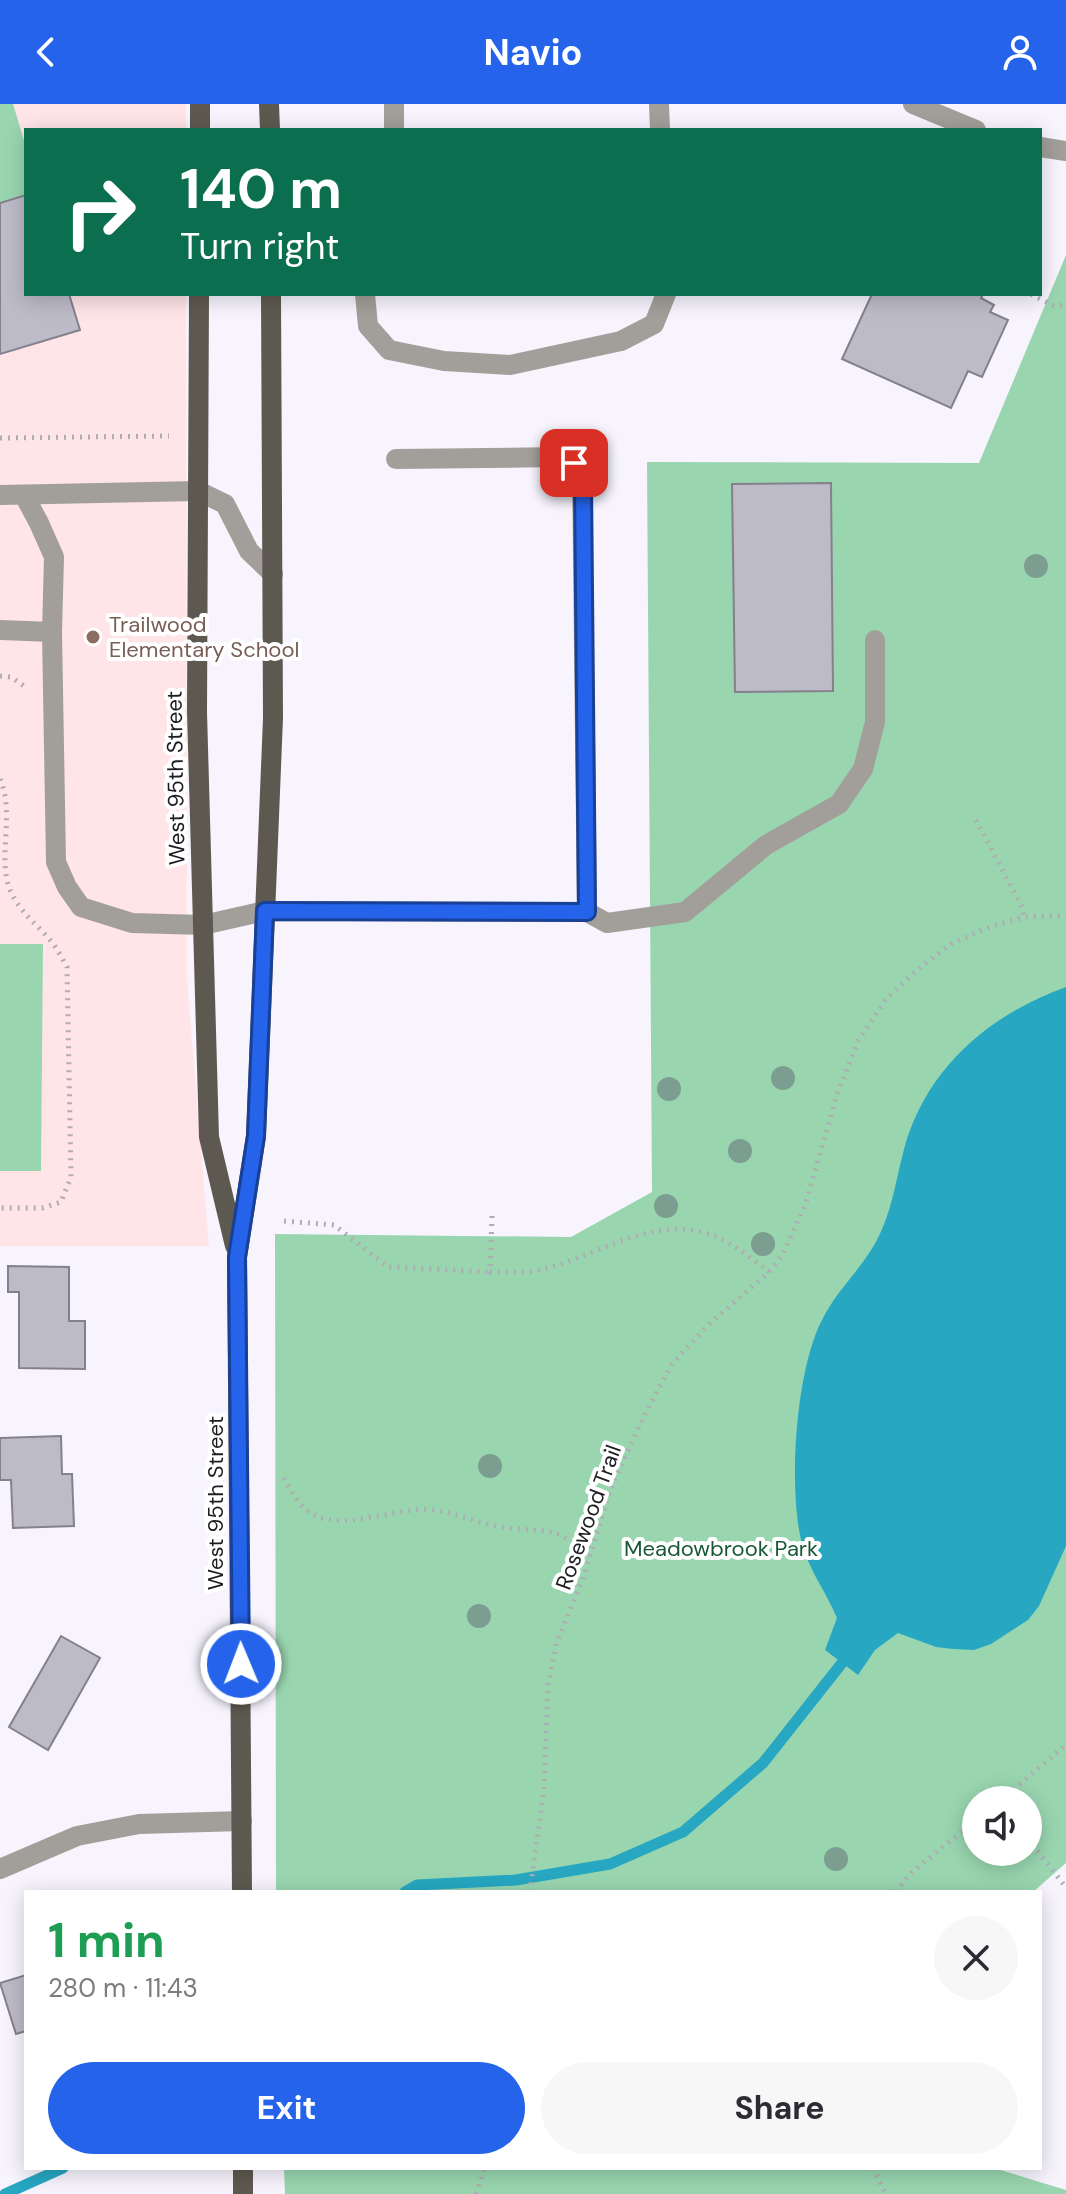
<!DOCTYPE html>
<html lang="en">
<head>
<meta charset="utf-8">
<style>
	:root { --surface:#fff; --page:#f7f7f7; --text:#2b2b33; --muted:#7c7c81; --accent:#2563eb }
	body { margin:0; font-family:"DM Sans",sans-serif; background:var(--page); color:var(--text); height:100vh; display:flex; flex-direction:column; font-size:30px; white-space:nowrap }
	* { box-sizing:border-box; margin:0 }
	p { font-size:26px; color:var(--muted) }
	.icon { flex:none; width:44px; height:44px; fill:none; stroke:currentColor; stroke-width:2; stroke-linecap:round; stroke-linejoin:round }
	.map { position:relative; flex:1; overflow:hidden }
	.side { position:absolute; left:24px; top:1786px; width:1018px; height:280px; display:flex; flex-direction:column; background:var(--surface); border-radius:0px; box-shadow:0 4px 20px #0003 }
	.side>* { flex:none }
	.hud { position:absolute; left:24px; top:24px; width:1018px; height:168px; border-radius:0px; box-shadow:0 4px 20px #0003; background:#0b6e4f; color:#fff; overflow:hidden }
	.fabs { position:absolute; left:962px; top:1682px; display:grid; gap:16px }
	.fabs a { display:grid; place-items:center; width:80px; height:80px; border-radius:50%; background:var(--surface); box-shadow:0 4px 20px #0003; font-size:40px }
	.pin { position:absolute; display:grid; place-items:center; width:68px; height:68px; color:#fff; margin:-34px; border-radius:16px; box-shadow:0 4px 12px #0006 }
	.me { position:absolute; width:88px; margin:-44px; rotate:359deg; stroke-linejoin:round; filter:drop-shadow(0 0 6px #0008) }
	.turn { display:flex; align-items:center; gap:28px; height:168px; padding:0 24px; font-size:36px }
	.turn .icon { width:104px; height:104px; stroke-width:2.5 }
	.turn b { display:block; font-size:56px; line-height:68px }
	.round { display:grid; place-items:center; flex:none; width:84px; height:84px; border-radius:42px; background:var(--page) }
	.summary { display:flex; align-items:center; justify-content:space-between; height:136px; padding:0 24px }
	h1 { font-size:48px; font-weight:700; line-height:60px; color:#1e9e55 }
	.primary-button { display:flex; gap:16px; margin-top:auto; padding:16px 24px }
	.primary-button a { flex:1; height:92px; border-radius:48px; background:var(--accent); color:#fff; font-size:32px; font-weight:700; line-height:92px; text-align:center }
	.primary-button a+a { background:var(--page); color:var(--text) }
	header { display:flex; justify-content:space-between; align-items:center; height:104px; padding:0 24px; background:var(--accent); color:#fff; font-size:36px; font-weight:700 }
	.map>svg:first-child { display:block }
	.education { fill:#ffe4e8 }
	.green { fill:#99d6b0; fill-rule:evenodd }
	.water { fill:#27a7c2 }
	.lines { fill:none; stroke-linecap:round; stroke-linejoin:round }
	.stream { stroke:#27a7c2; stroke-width:11 }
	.building { fill:#bebbc8; stroke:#84808c; stroke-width:2 }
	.path { stroke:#afacb4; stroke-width:5; stroke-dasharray:2 6; stroke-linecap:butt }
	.service { stroke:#a29f9a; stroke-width:20 }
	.minor { stroke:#a29f9a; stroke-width:20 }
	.primary { stroke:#5e5950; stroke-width:20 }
	.tree { fill:#7c9e91 }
	.route-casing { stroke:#184099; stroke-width:20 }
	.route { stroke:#2563eb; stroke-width:14 }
	.education-dot { fill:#8d6e63; stroke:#fff; stroke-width:3 }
	.labels { text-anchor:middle; stroke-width:8; stroke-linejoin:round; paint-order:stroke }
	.education-label { font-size:22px; fill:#785e54; stroke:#fff; text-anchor:start }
	.street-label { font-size:22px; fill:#1d1c20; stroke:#fff }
	.park-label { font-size:22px; fill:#185837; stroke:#fff }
</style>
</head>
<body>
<header><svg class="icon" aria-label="back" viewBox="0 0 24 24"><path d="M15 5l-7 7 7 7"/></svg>Navio<svg class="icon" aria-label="person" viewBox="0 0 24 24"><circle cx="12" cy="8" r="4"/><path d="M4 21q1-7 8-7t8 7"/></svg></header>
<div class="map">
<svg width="1066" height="2090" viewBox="0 0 1066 2090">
	<rect width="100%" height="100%" fill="#f7f4fe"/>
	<!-- education -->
	<path class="education" d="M0,0h186v26h-160v164h160l1,686 22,266h-209z"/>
	<!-- green -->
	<path class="green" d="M0,0h13l13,43v48l-26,8z
		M1066,151v1608l-33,29h-757l-1,-658 296,3 81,-45 -5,-730 332,1zM976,1696h52v52h-52z
		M0,840h43l-2,227h-41z
		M284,2064h710l72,22v4h-781z"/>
	<!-- water -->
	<path class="water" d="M1066,883v559l-27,60 -11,14 -37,24 -17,6 -21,-1 -17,-2 -38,-14 -23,17 -17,25 -33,-25 12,-32c-11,-27 -32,-53 -37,-83 -11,-55 -4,-165 22,-215 16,-33 46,-56 60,-91 11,-25 14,-49 21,-76 21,-83 85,-138 163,-166z"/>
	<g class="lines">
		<!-- stream -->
		<path class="stream" d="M405,1788l12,-7 99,-5 94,-16 73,-32 80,-69 79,-100
			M5,2090l58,-26"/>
	</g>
	<!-- building -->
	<path class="building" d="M26,91v99h43l11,36 -80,24v-151z
		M872,190h111l-2,4 13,7 -4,7 18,8 -26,57 -14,-6 -17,37 -109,-49z
		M831,379l2,208 -98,1 -3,-208z
		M8,1162l61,1v54h16v48l-66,-1v-76h-11z
		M61,1332l1,38h10l2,52 -61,2 -2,-48h-11v-42z
		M61,1532l39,22 -52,92 -39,-23z
		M26,1871v56l-10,3 -16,-51z"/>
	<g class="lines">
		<!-- path -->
		<path class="path" d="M1031,190l23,12 12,-1
			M0,334l169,-2
			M0,572l11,1 13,9
			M0,675c14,32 0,71 7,101 6,27 27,41 43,60 7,8 12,18 17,27l4,210 -10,25 -19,6h-42
			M976,716l46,87 2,10
			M492,1112l-2,56c16,0 34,2 50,-2 56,-13 112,-56 172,-35 21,8 40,24 57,37
			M284,1117l50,4 54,42 102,5
			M284,1374c8,16 19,34 37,40 24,8 67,-5 92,-8 29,-3 52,9 79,15 47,11 53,-6 98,29
			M1001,1696l65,-55
			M1028,1734l36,47
			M530,1788l14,-105 4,-102 9,-44 26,-62 27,-89 36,-78 26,-48 35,-38 62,-54 14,-18 22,-49 33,-113 20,-51 28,-42 31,-29 34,-26 33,-15 40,-12 42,-1
			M896,1788l15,-19 65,-53
			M873,2064l13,26
			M476,2090l9,-26"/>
		<!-- service -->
		<path class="service" d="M394,0v26
			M659,0l1,26
			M365,190l3,32 21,24 55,11 66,4 111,-24 33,-17 12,-30
			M0,391l198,-4 27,13 24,47 24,23
			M24,391l15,28 15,34 -2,75 4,230 11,25 14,20 51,16 71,2 62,-14 322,1 -5,-441 -8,-8 -11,-6 -167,2
			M0,526l52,2
			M587,808l20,11 78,-11 81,-67 73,-41 24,-35 12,-47v-82"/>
		<!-- minor -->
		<path class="minor" d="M913,0l63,26
			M1040,43l26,4
			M0,1765l77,-33 62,-12 103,-3"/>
		<!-- primary -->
		<path class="primary" d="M269,0l1,26
			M200,26v-26
			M199,190l-2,418 12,425 26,109
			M242,1788l-5,-635 19,-121 17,-418 -2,-424
			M243,2064v26"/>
	</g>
	<!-- trees -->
	<g class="tree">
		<circle cx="1036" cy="462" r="12"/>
		<circle cx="783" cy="974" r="12"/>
		<circle cx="669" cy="985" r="12"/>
		<circle cx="740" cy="1047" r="12"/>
		<circle cx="666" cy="1102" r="12"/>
		<circle cx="763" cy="1140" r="12"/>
		<circle cx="490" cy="1362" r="12"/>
		<circle cx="479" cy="1512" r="12"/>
		<circle cx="836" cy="1755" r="12"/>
	</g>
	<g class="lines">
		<defs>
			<path id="route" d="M241,1560l-4,-407 19,-121 9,-225 322,1 -4,-429 -1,-12 -8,-8"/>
		</defs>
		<!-- route casing -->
		<use href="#route" class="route-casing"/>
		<!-- route -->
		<use href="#route" class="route"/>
	</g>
	<!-- markers -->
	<circle class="education-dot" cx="93" cy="533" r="8"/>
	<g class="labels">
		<!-- education labels -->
		<g class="education-label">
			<text x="109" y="528">Trailwood<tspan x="109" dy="25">Elementary School</tspan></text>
		</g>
		<!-- street labels -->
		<g class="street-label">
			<text transform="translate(175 674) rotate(-91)" y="8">West 95th Street</text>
			<text transform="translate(215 1399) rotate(-90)" y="8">West 95th Street</text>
			<text transform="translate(588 1413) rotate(-70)" y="8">Rosewood Trail</text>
		</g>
		<!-- park labels -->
		<g class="park-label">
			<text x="721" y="1452">Meadowbrook Park</text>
		</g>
	</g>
</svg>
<div class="fabs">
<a><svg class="icon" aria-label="sound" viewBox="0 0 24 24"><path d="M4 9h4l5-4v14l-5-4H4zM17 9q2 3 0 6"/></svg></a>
</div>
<div class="pin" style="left:574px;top:359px;background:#d93025"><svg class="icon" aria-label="arrive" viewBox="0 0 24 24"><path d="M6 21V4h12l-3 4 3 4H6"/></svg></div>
<svg class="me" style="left:241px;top:1560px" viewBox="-20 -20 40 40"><circle r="17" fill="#2563eb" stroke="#fff" stroke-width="3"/><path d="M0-11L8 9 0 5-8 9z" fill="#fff"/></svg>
<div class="hud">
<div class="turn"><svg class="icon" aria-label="right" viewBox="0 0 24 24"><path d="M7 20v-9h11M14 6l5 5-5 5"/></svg><div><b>140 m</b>Turn right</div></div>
</div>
<section class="side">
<div class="summary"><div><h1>1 min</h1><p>280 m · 11:43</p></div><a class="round"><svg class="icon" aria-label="close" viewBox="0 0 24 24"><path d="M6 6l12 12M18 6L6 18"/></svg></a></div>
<div class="primary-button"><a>Exit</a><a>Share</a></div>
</section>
</div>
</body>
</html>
